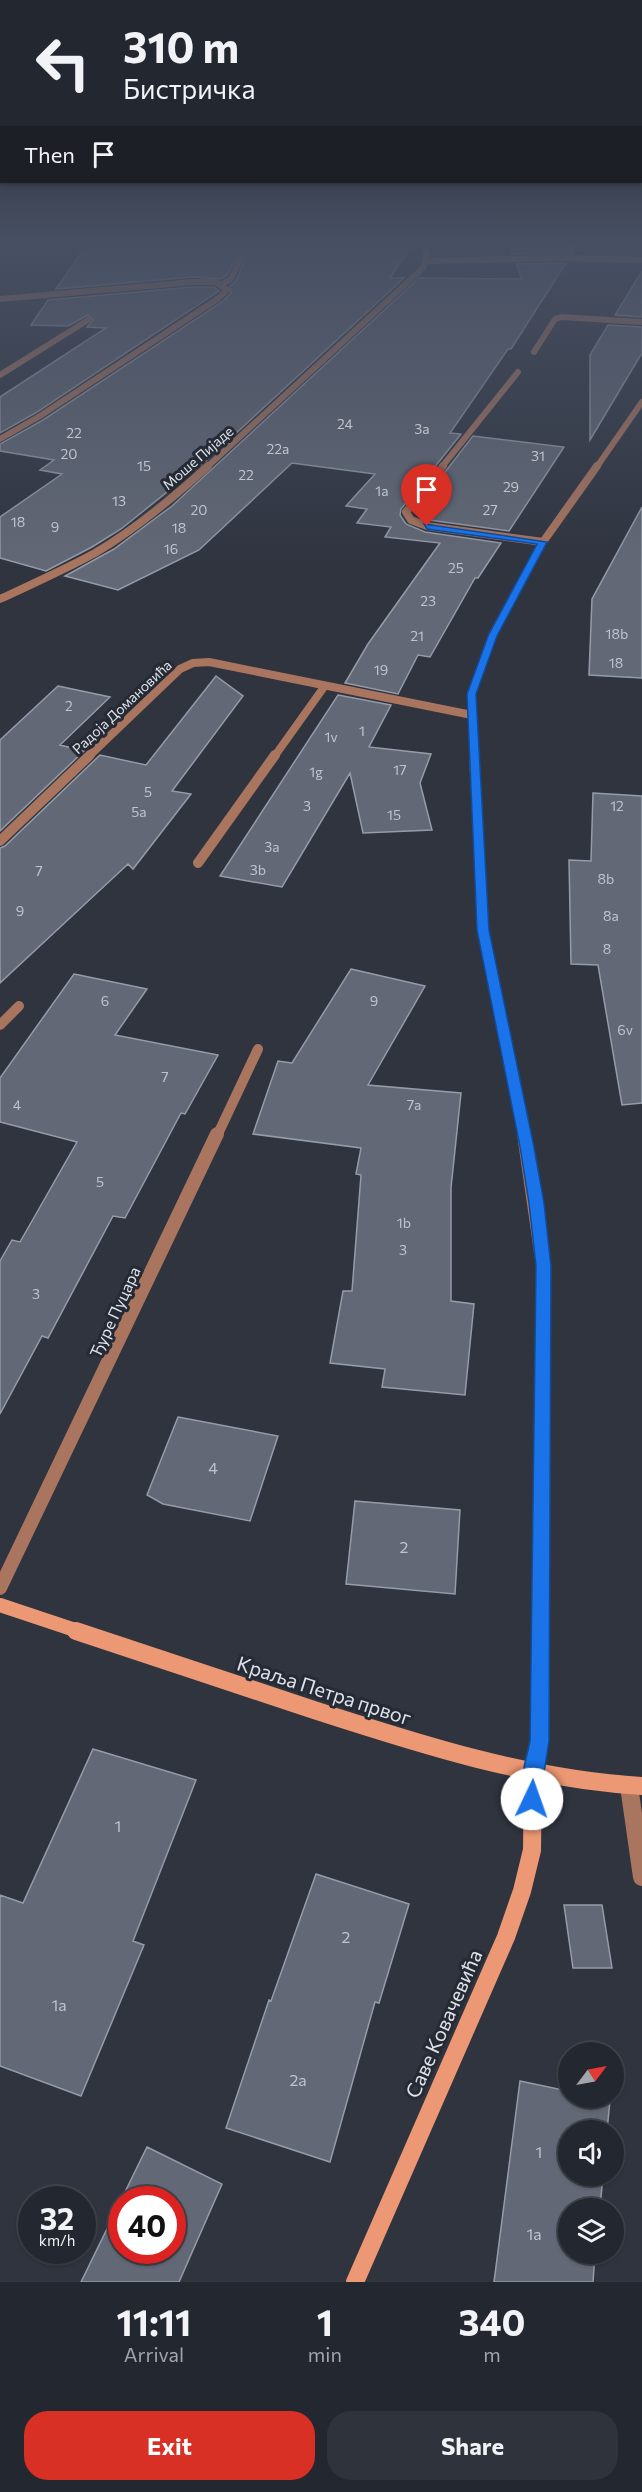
<!DOCTYPE html>
<html lang="en">
<head>
<meta charset="utf-8">
<style>
	:root { --surface:#23272f; --page:#2f333b; --text:#f1f3f6; --muted:#a3a5aa; --line:#40444b; --accent:#d93025 }
	body { margin:0; font-family:Commissioner,sans-serif; background:var(--page); color:var(--text); height:100vh; display:flex; flex-direction:column; font-size:22px; white-space:nowrap }
	* { box-sizing:border-box; margin:0 }
	p { font-size:20px; color:var(--muted) }
	.icon { flex:none; width:33px; height:33px; fill:none; stroke:currentColor; stroke-width:2; stroke-linecap:round; stroke-linejoin:round }
	.map { position:relative; height:2282px; overflow:hidden }
	.details { display:flex; flex-direction:column; background:var(--surface); flex:1 }
	.details>* { flex:none }
	.guide { position:absolute; left:0px; top:0px; width:642px; height:183px; box-shadow:0 2px 4px #0004,0 0 0 2px var(--line); background:#23272f; color:var(--text); overflow:hidden }
	.needle { width:39px; rotate:58deg }
	.tools { position:absolute; left:558px; top:2042px; display:grid; gap:12px }
	.tools a { display:grid; place-items:center; width:66px; height:66px; border-radius:50%; background:var(--surface); box-shadow:0 2px 4px #0004,0 0 0 2px var(--line); font-size:30px }
	.speed { position:absolute; left:18px; top:2186px; display:flex; gap:12px; font-size:30px; font-weight:700; text-align:center }
	.speed>* { display:grid; place-content:center; width:78px; height:78px; border-radius:50%; background:var(--surface); box-shadow:0 2px 4px #0004,0 0 0 2px var(--line); line-height:1 }
	.speed small { font-size:15px; font-weight:400 }
	.speed .limit { border:9px solid #d22; background:#fff; color:#111 }
	.pin { position:absolute; display:grid; place-items:center; width:51px; height:51px; color:#fff; margin:-62px -26px; border-radius:50% 50% 50% 0; rotate:-45deg; box-shadow:0 0 6px #0007 }
	.pin .icon { rotate:45deg }
	.me { position:absolute; width:66px; margin:-33px; rotate:3deg; stroke-linejoin:round; filter:drop-shadow(0 0 4px #0008) }
	.turn { display:flex; align-items:center; gap:21px; height:126px; padding:0 24px; font-size:27px }
	.turn .icon { width:78px; height:78px; stroke-width:2.5 }
	.turn b { display:block; font-size:42px; line-height:51px }
	.then { display:flex; align-items:center; height:57px; padding:0 24px; background:#0003; gap:12px; font-size:22px }
	.eta { display:flex; justify-content:space-evenly; align-items:center; height:102px; text-align:center }
	.eta b { font-size:36px; font-weight:700; line-height:42px }
	.button { display:flex; gap:12px; margin-top:auto; padding:12px 24px }
	.button a { flex:1; height:69px; border-radius:24px; background:var(--accent); color:#fff; font-size:24px; font-weight:700; line-height:69px; text-align:center }
	.button a+a { background:var(--page); color:var(--text) }
	.map>svg:first-child { display:block }
	.building { fill:#626875; stroke:#959ca9; stroke-width:1.5; fill-rule:evenodd }
	.lines { fill:none; stroke-linecap:round; stroke-linejoin:round }
	.lane { stroke:#aa755e; stroke-width:6 }
	.street-far4 { stroke:#aa755e; stroke-width:6 }
	.street-far3 { stroke:#aa755e; stroke-width:8 }
	.street-far2 { stroke:#aa755e; stroke-width:10 }
	.street-far1 { stroke:#aa755e; stroke-width:14 }
	.street { stroke:#aa755e; stroke-width:18 }
	.secondary-far1 { stroke:#ed9874; stroke-width:14 }
	.secondary { stroke:#ed9874; stroke-width:18 }
	.route { fill:#1a73e8; stroke:#114b97; stroke-width:1.5 }
	.labels { text-anchor:middle; stroke-width:6; stroke-linejoin:round; paint-order:stroke }
	.number-label { font-size:14px; fill:#bfc4cc }
	.far-street-label { font-size:14px; fill:#dee2e9; stroke:#252a35 }
	.street-label { font-size:16px; fill:#dee2e9; stroke:#252a35 }
	.near-number-label { font-size:16px; fill:#bfc4cc }
	.near-street-label { font-size:20px; fill:#dee2e9; stroke:#252a35 }
</style>
</head>
<body>
<div class="map">
<svg width="642" height="2282" viewBox="0 0 642 2282">
	<rect width="100%" height="100%" fill="#2f343f"/>
	<!-- building -->
	<path class="building" d="M86,246h325l-21,32h14l-197,182 -86,69 -29,18 -46,24 -46,-13v-41l62,-43 -22,-4 14,-10 -54,-9v-7l43,-24 179,-118 9,-9 -1,-7 6,-5 8,-19 -2,-4 -5,-1 -10,18 -6,4 -28,-2 -137,12z
		M510,246h66l-4,7 -60,1z
		M566,263l-55,86h-3l-58,84 11,1 -60,75 -1,6 6,9 19,8 76,11 -23,35h-3l-45,79 -12,-2 -20,39 -53,-11 23,-39 72,-101 -55,-6 6,-10 -34,-4 10,-14 -21,-3 29,-32 -83,-11 -93,87 -81,40 -53,-14 49,-27 58,-43 247,-228 103,1 -6,-15z
		M642,271v46l-27,-2z
		M193,287h21l5,4 -182,121 -37,21v-36l106,-69 -19,-1 6,-7 -5,-5 -20,11 -37,-1 17,-25z
		M608,325l34,2v26l-52,87v-85z
		M473,436l91,11 -55,84 -80,-11 -15,-8z
		M642,507v171l-53,-3 3,-76z
		M216,676l27,20 -71,95 19,3 -58,75 -5,-5 -128,119v-135l5,-2 95,-91 46,10z
		M58,686l52,11 -50,48 24,6 -84,80v-91z
		M338,695l53,10 -22,42 62,7 -11,29 12,47 -69,3 -13,-60 -68,114 -62,-11z
		M593,793l49,3v307l-20,2 -24,-140 -27,-1 -2,-104 22,1z
		M351,969l74,17 -57,99 93,8 -10,95v113l23,3 -9,91 -83,-8 3,-18 -55,-6 13,-72h9l9,-116 -5,-1 5,-26 -108,-14 25,-73 14,2z
		M74,974l73,15 -32,46 103,20 -33,59 -4,-1 -56,105 -12,-2 -65,122 -6,-2 -42,78v-153l12,-21 8,2 57,-100 -77,-20v-44z
		M178,1417l100,19 -28,85 -87,-17 -16,-9z
		M355,1501l105,9 -5,84 -109,-10z
		M93,1749l103,31 -63,161 11,4 -63,151 -81,-30v-171l23,8z
		M316,1874l93,30 -30,99 -4,-1 -45,160 -104,-34 43,-128 2,1z
		M564,1905h38l10,63h-39z
		M520,2081l48,10v6h26l16,4 -3,29h-39v45h35l-3,33h-32v45h27l-2,29h-99z
		M147,2147l75,37 -43,98h-98zM122,2199h50v51h-50z"/>
	<g class="lines">
		<!-- lane -->
		<path class="lane" d="M222,284l9,-5 8,-17"/>
		<!-- street-far4 -->
		<path class="street-far4" d="M427,261l134,-3 81,2
			M0,299l193,-17h23l11,8 -8,8 -179,118 -40,23
			M534,352l21,-33 6,-2 81,5
			M0,375l88,-55
			M206,468l217,-200 4,-11 -3,-11
			M441,468l77,-96
			M596,468l46,-66"/>
		<!-- street-far3 -->
		<path class="street-far3" d="M443,466l-37,46 5,8 16,6 116,16
			M0,599c32,-15 64,-29 95,-46 41,-24 78,-55 113,-87
			M88,757l92,-88 13,-6 16,-1 263,53
			M274,757l50,-70
			M474,757l-3,-63 21,-58 51,-94 54,-76"/>
		<!-- street-far2 -->
		<path class="street-far2" d="M474,755l9,175 42,206
			M0,841l90,-86
			M198,863l77,-108
			M0,1025l19,-19
			M217,1136l41,-87"/>
		<!-- street-far1 -->
		<path class="street-far1" d="M524,1134l19,132 -2,366
			M0,1588l217,-454"/>
		<!-- street -->
		<path class="street" d="M533,1773l7,-32 1,-110
			M629,1786l13,91"/>
		<!-- secondary-far1 -->
		<path class="secondary-far1" d="M0,1605l81,27"/>
		<!-- secondary -->
		<path class="secondary" d="M76,1631c79,26 159,53 238,79 108,35 214,69 328,76
			M355,2282l151,-345 16,-46 10,-41 1,-77"/>
	</g>
	<!-- sky -->
	<linearGradient id="sky" x2="0" y2="1"><stop stop-color="#1a1d23"/><stop offset="0.43" stop-color="#475063"/><stop offset="1" stop-color="#475063" stop-opacity="0"/></linearGradient>
	<rect width="642" height="566" fill="url(#sky)"/>
	<!-- route -->
	<path class="route" d="M424,524l123,18 -50,94 -21,58 13,236 45,217 10,56 7,63 -2,475 -10,64 -7,3 -7,-3c-8,-19 1,-45 5,-64l6,-475 -7,-63 -9,-56 -43,-217 -10,-236 21,-58 49,-92 -110,-15z"/>
	<g class="labels">
		<!-- number labels -->
		<g class="number-label">
			<text x="345" y="429">24</text>
			<text x="422" y="434">3a</text>
			<text x="74" y="438">22</text>
			<text x="278" y="454">22a</text>
			<text x="69" y="459">20</text>
			<text x="538" y="461">31</text>
			<text x="144" y="471">15</text>
			<text x="246" y="480">22</text>
			<text x="511" y="492">29</text>
			<text x="382" y="496">1a</text>
			<text x="119" y="506">13</text>
			<text x="199" y="515">20</text>
			<text x="490" y="515">27</text>
			<text x="18" y="527">18</text>
			<text x="55" y="532">9</text>
			<text x="179" y="533">18</text>
			<text x="171" y="554">16</text>
			<text x="456" y="573">25</text>
			<text x="428" y="606">23</text>
			<text x="617" y="639">18b</text>
			<text x="417" y="641">21</text>
			<text x="616" y="668">18</text>
			<text x="381" y="675">19</text>
			<text x="69" y="711">2</text>
			<text x="362" y="736">1</text>
			<text x="331" y="742">1v</text>
			<text x="400" y="775">17</text>
			<text x="316" y="777">1g</text>
			<text x="148" y="797">5</text>
			<text x="307" y="811">3</text>
			<text x="617" y="811">12</text>
			<text x="139" y="817">5a</text>
			<text x="394" y="820">15</text>
			<text x="272" y="852">3a</text>
			<text x="258" y="875">3b</text>
			<text x="39" y="876">7</text>
			<text x="606" y="884">8b</text>
			<text x="20" y="916">9</text>
			<text x="611" y="921">8a</text>
			<text x="607" y="954">8</text>
			<text x="105" y="1006">6</text>
			<text x="374" y="1006">9</text>
			<text x="625" y="1035">6v</text>
			<text x="165" y="1082">7</text>
			<text x="17" y="1110">4</text>
			<text x="414" y="1110">7a</text>
			<text x="100" y="1187">5</text>
			<text x="404" y="1228">1b</text>
			<text x="403" y="1255">3</text>
			<text x="36" y="1299">3</text>
		</g>
		<!-- far-street labels -->
		<g class="far-street-label">
			<text transform="translate(198 458) rotate(-41)" y="5">Моше Пијаде</text>
			<text transform="translate(122 707) rotate(-43)" y="5">Радоја Домановића</text>
		</g>
		<!-- street labels -->
		<g class="street-label">
			<text transform="translate(115 1312) rotate(-65)" y="6">Ђуре Пуцара</text>
		</g>
		<!-- near-number labels -->
		<g class="near-number-label">
			<text x="213" y="1474">4</text>
			<text x="404" y="1553">2</text>
			<text x="118" y="1832">1</text>
			<text x="346" y="1943">2</text>
			<text x="59" y="2011">1a</text>
			<text x="298" y="2086">2a</text>
			<text x="539" y="2158">1</text>
			<text x="534" y="2240">1a</text>
		</g>
		<!-- near-street labels -->
		<g class="near-street-label">
			<text transform="translate(324 1691) rotate(18)" y="7">Краља Петра првог</text>
			<text transform="translate(444 2024) rotate(-66)" y="7">Саве Ковачевића</text>
		</g>
	</g>
</svg>
<div class="tools">
<a><svg class="needle" viewBox="-14 -14 28 28"><path d="M0-13l5 13h-10z" fill="#e53935"/><path d="M0 13l5-13h-10z" fill="#a3a5aa"/></svg></a>
<a><svg class="icon" aria-label="sound" viewBox="0 0 24 24"><path d="M4 9h4l5-4v14l-5-4H4zM17 9q2 3 0 6"/></svg></a>
<a><svg class="icon" aria-label="layers" viewBox="0 0 24 24"><path d="M12 4l9 5-9 5-9-5zM3 14l9 5 9-5"/></svg></a>
</div>
<div class="speed"><div>32<small>km/h</small></div><div class="limit">40</div></div>
<div class="pin" style="left:427px;top:526px;background:#d93025"><svg class="icon" aria-label="arrive" viewBox="0 0 24 24"><path d="M6 21V4h12l-3 4 3 4H6"/></svg></div>
<svg class="me" style="left:532px;top:1799px" viewBox="-20 -20 40 40"><circle r="19" fill="#fff"/><path d="M0-13L10 11 0 6-10 11z" fill="#1a73e8"/></svg>
<div class="guide">
<div class="turn"><svg class="icon" aria-label="left" viewBox="0 0 24 24"><path d="M17 20v-9H6M10 6l-5 5 5 5"/></svg><div><b>310 m</b>Бистричка</div></div>
<div class="then">Then<svg class="icon" aria-label="arrive" viewBox="0 0 24 24"><path d="M6 21V4h12l-3 4 3 4H6"/></svg></div>
</div>
</div>
<section class="details">
<div class="eta">
<div><b>11:11</b><p>Arrival</p></div>
<div><b>1</b><p>min</p></div>
<div><b>340</b><p>m</p></div>
</div>
<div class="button"><a>Exit</a><a>Share</a></div>
</section>
</body>
</html>
